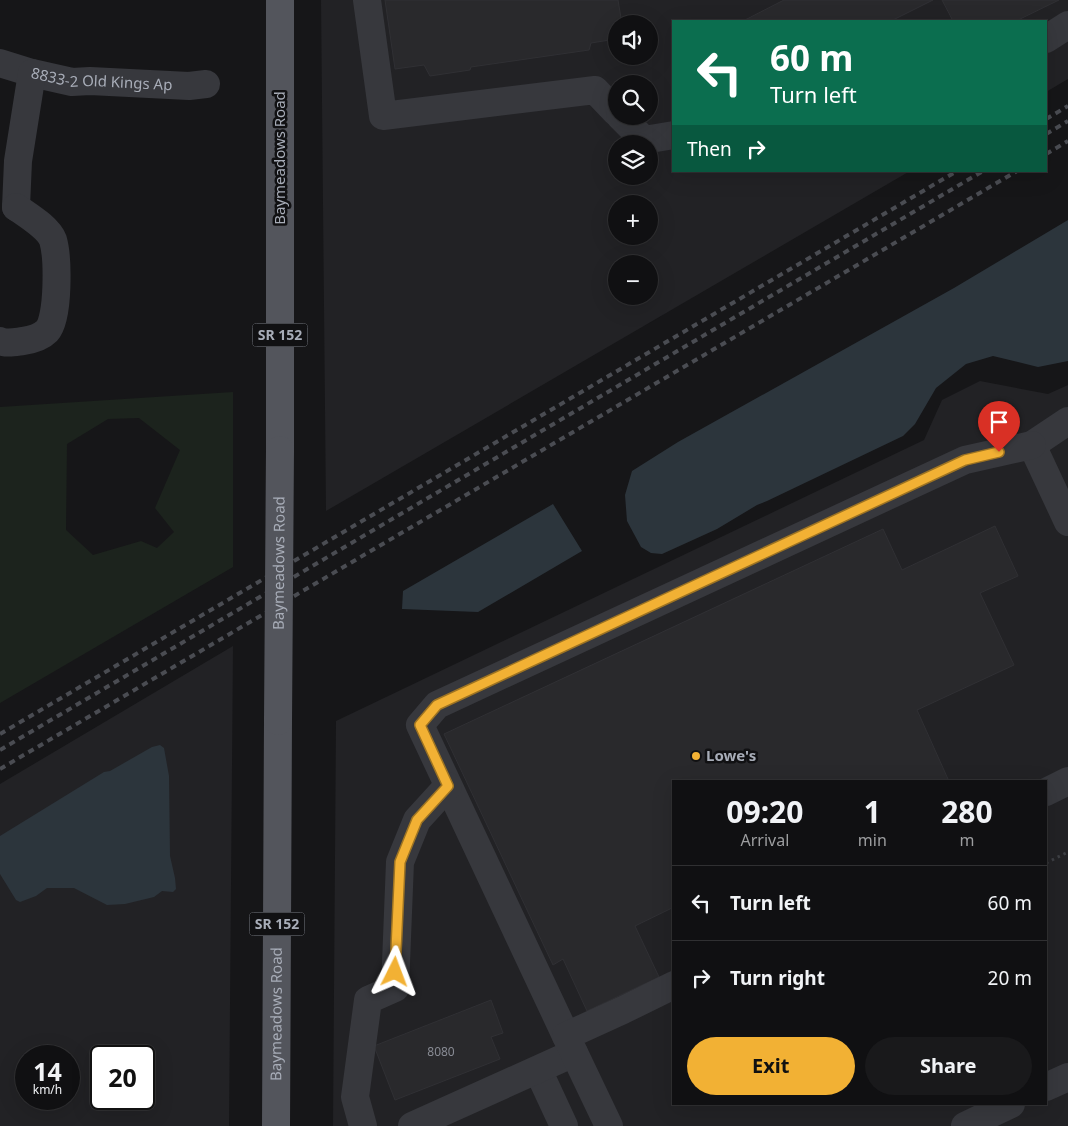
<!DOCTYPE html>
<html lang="en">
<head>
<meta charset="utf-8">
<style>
	:root { --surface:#101012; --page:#19191b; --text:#f1f3f6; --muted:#9c9d9f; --line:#303032; --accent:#f2b134 }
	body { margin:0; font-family:"Noto Sans",sans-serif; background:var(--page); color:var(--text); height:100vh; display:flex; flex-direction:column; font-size:19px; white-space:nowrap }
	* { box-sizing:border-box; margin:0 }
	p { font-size:16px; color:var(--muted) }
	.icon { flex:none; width:28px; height:28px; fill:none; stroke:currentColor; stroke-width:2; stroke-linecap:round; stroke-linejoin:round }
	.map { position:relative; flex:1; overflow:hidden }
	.details { position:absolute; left:672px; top:780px; width:375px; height:325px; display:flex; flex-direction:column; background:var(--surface); border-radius:0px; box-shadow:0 5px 20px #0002,0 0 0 1px var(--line) }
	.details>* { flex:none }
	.banner { position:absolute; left:672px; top:20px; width:375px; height:152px; border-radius:0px; box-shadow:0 5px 20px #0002,0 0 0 1px var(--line); background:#0b6e4f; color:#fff; overflow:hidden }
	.buttons { position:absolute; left:608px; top:15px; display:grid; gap:10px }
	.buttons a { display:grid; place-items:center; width:50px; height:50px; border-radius:50%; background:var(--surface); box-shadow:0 5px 20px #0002,0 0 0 1px var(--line); font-size:25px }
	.speed { position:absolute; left:15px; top:1045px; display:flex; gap:10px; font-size:25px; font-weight:700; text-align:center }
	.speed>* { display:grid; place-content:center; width:65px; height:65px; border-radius:50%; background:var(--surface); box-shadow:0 5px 20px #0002,0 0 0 1px var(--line); line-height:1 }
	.speed small { font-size:12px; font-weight:400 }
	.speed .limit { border:2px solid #111; border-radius:8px; background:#fff; color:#111 }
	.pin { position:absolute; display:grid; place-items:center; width:42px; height:42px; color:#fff; margin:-51px -21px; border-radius:50% 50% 50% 0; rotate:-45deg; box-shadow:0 0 5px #0007 }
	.pin .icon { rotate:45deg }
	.me { position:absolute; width:55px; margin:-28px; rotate:3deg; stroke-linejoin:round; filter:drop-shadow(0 0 4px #0008) }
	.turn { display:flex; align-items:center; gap:18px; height:105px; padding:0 15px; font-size:22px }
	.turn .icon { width:65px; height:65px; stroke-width:2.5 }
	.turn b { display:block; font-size:35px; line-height:42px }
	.then { display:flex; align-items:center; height:48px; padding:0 15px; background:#0003; gap:10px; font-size:19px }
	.eta { display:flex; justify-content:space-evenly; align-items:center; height:85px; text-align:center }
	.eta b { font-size:30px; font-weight:700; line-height:35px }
	.primary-button { display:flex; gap:10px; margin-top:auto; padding:10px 15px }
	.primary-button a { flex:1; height:58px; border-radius:30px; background:var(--accent); color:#111; font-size:20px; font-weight:700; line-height:58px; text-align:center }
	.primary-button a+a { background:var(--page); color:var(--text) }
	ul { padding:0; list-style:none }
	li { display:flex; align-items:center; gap:15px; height:75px; padding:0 15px; border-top:1px solid var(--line) }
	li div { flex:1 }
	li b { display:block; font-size:19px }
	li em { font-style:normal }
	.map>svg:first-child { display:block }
	.built { fill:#222225; fill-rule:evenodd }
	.green { fill:#1c231d; fill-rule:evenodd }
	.water { fill:#2c353c }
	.building { fill:#29292c; stroke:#303034 }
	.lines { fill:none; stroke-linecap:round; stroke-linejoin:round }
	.path { stroke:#3d3f44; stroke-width:3; stroke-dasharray:2.5 4; stroke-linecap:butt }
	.minor { stroke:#37383d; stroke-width:28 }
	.major { stroke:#53555c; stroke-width:28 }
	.rail { stroke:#4a4c52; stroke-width:4; stroke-dasharray:6 5; stroke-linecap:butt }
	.major-bridge { stroke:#53555c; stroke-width:28 }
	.route-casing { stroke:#9d7322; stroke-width:12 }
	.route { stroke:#f2b134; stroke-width:9 }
	.poi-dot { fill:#f2b134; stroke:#111113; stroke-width:2 }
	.labels { text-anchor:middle; stroke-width:5; stroke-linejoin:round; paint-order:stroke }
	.number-label { font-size:12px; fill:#888b94 }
	.shield { fill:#111113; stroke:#7b7e86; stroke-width:1 }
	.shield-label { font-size:14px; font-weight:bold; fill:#a8adb8 }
	.street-label { font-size:15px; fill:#a8adb8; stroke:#111113 }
	.poi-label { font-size:15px; font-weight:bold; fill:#a8adb8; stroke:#111113; text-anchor:start }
</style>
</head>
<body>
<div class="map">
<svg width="1068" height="1126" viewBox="0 0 1068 1126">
	<rect width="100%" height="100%" fill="#161618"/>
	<!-- built -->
	<path class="built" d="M321,0h747v79l-22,13v-71h-372v150h236l-584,340zM616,24h33v32h-33zM616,84h33v32h-33zM616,144h33v32h-33zM616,204h33v32h-33zM616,264h33v32h-33z
		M980,381l68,13 20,-9v741h-735l3,-405 588,-281 18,-40zM674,781h372v323h-372z
		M233,646l-4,480h-229v-342zM26,1056h43v43h-43zM101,1056h43v43h-43z"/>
	<!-- green -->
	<path class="green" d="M233,392v175l-233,136v-296zM139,418l41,32 -25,58 19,24 -17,16 -16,-7 -48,14 -27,-25 1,-86 41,-25z"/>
	<!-- water -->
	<path class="water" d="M1068,220v141l-30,6 -45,-11 -27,8 -30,24 -21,36 -12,12 -136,65 -10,4 -40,24 -55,25 -11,-1 -10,-6 -14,-26 -2,-26 7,-24 46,-29 276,-154z
		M553,504l29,47 -104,61 -76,-3 1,-18z
		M160,745l4,3 5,28 1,80 5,22 1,11 -3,3 -11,-1 -8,6 -29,7 -18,1 -33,-17h-27l-11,8 -16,6 -4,-2 -16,-26v-38l104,-64 6,-1 42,-24z"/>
	<!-- building -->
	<path class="building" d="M385,0h233l4,24h-6v15l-25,4 -2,7 -118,17 -1,3 -40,6 -6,-11 -29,4z
		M784,0h149l-42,21h-148z
		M942,0h117l-43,21h-63z
		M995,526l23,50 -38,17 34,72 -97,45 31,69 -5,2h-269v126l-39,19 24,51 -72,34 -24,-52 -10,6 -109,-231 439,-205 19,41z
		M491,1000l12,33 -12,4 9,22 -105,41 -21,-54z"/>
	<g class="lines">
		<!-- path -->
		<path class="path" d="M1046,863l22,-11"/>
		<!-- minor -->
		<g class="minor">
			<path d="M367,0l16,116 212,-26 21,22"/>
			<path d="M1046,39l22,-14"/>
			<path id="s1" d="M0,63l32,10 40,9 18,-1 99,5 17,-2"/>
			<path d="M620,116l24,24 30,-5"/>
			<path d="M16,207l2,-46 14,-88"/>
			<path d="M0,341c7,3 15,1 23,0 7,-1 18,-4 24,-10 12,-13 11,-74 6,-91 -5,-13 -26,-25 -37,-33"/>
			<path d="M1068,421l-36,24 36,77"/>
			<path d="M1046,792l22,-11"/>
			<path d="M566,1036l-146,-311 17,-20 528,-245 67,-15"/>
			<path d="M538,1070l26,56"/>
			<path d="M1046,1087l22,-10"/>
			<path d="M363,1126l-8,-29 13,-97 27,-12 5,-126 17,-42 31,-34"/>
			<path d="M412,1126l162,-73"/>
			<path d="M609,1126l-43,-90 57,-26 51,-25"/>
			<path d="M965,1126l46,-22"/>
		</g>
		<!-- major -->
		<g class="major">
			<path d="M280,0v450"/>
			<path id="s2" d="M276,1126l2,-405"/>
		</g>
		<!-- rail -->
		<path class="rail" d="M1046,119l22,-13
			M1046,134l22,-13
			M1046,154l22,-13
			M0,734l957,-563
			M0,750l983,-579
			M0,769l1017,-598"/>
		<!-- major-bridge -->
		<path class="major-bridge" id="s3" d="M278,721l2,-271"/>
	</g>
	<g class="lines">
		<defs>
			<path id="route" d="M395,972l5,-110 17,-42 31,-34 -28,-61 17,-20 528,-245 34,-8"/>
		</defs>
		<!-- route casing -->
		<use href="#route" class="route-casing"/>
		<!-- route -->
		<use href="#route" class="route"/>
	</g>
	<!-- markers -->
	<circle class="poi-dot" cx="696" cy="756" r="5"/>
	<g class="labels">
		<!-- number labels -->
		<g class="number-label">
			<text x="441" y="1056">8080</text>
		</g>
		<!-- shield labels -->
		<g class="shield">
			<rect x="252.5" y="323.5" width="55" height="23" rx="4"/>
			<rect x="249.5" y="912.5" width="55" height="23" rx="4"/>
		</g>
		<g class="shield-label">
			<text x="280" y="340">SR 152</text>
			<text x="277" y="929">SR 152</text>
		</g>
		<!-- street labels -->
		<g class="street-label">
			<text dy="5" stroke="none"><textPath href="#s1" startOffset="104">8833-2 Old Kings Ap</textPath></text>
			<text transform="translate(280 158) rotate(-90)" y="5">Baymeadows Road</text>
			<text dy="5" stroke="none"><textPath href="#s3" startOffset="158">Baymeadows Road</textPath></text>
			<text dy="5" stroke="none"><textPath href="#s2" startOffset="112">Baymeadows Road</textPath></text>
		</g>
		<!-- poi labels -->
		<g class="poi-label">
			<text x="706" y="761">Lowe's</text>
		</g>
	</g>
</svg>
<div class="buttons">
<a><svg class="icon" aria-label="sound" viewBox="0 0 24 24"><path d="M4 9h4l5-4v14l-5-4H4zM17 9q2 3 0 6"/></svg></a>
<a><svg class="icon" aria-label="search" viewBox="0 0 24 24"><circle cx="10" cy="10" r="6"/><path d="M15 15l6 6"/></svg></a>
<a><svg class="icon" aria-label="layers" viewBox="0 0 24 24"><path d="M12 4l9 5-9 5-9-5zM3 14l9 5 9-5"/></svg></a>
<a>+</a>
<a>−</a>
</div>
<div class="speed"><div>14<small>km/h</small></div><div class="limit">20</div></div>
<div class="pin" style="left:999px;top:452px;background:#d93025"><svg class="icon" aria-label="arrive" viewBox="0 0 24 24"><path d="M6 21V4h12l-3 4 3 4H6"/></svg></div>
<svg class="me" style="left:395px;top:972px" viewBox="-20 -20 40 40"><path d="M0-17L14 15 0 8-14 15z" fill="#f2b134" stroke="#fff" stroke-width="4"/></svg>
<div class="banner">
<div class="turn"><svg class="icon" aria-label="left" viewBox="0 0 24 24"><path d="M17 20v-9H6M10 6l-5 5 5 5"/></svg><div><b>60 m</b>Turn left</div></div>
<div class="then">Then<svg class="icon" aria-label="right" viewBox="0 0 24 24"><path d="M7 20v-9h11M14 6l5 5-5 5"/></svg></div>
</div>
<section class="details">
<div class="eta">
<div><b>09:20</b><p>Arrival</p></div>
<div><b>1</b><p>min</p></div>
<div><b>280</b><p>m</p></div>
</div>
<ul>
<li><svg class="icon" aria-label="left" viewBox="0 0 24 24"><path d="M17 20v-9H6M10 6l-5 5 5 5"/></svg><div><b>Turn left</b></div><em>60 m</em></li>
<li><svg class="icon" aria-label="right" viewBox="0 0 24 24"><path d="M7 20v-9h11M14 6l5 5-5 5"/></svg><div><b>Turn right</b></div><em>20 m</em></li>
</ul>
<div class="primary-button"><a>Exit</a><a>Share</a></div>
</section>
</div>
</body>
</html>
